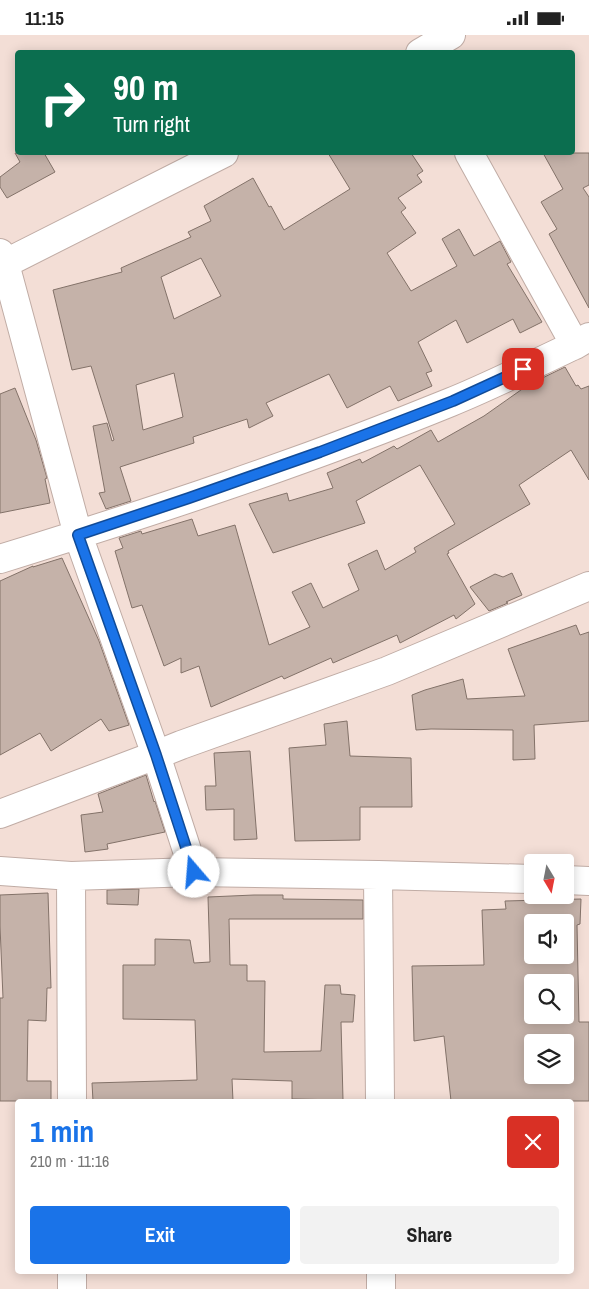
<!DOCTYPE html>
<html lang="en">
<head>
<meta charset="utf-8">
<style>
	:root { --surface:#fff; --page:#f2f2f2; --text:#222; --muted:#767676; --accent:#1a73e8 }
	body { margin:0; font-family:"Archivo Narrow",sans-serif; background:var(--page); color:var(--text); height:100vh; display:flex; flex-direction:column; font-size:19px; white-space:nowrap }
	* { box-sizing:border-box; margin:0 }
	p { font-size:16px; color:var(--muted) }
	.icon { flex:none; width:28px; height:28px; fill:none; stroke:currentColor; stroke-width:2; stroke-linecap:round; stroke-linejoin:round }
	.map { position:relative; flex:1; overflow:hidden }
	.drawer { position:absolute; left:15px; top:1064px; width:559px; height:175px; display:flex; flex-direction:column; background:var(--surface); border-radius:5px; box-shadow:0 2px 12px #0003 }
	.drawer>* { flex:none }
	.guide { position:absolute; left:15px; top:15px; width:560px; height:105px; border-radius:5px; box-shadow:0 2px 12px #0003; background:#0b6e4f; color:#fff; overflow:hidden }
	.needle { width:32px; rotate:170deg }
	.controls { position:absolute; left:524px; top:819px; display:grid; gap:10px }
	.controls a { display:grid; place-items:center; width:50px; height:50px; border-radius:5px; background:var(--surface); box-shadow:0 2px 12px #0003; font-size:25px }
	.pin { position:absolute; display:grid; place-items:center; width:42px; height:42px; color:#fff; margin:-21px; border-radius:10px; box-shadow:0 2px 8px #0006 }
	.me { position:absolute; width:55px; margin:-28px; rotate:342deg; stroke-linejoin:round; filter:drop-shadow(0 0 4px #0008) }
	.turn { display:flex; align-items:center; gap:18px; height:105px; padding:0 15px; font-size:22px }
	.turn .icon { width:65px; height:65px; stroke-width:2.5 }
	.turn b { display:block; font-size:35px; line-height:42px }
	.round { display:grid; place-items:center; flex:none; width:52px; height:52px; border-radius:5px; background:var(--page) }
	.summary { display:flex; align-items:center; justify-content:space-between; height:85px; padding:0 15px }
	h1 { font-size:30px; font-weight:700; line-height:38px; color:var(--accent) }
	.primary-button { display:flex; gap:10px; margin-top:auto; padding:10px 15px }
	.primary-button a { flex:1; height:58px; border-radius:5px; background:var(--accent); color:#fff; font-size:20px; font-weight:700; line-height:58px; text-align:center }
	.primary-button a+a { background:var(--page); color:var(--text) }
	.status { display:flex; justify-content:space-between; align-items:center; height:35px; padding:0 25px; background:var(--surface); direction:ltr }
	.status svg { height:14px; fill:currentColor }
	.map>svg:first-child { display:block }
	.building { fill:#c5b2a9; stroke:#837269; fill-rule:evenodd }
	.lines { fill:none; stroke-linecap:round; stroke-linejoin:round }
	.minor-casing { stroke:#c0aca5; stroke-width:30 }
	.minor { stroke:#fff; stroke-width:28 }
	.route-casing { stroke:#114b97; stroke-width:12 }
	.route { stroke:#1a73e8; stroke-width:9 }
</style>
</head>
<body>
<div class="status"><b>11:15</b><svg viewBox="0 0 49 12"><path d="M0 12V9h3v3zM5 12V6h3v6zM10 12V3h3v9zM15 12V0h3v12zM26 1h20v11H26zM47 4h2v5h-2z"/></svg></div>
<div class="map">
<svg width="589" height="1254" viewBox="0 0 589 1254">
	<rect width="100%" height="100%" fill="#f3ded6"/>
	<!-- building -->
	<path class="building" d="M15,118h29l11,19 -48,26 -7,-11v-10l20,-15z
		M328,118h83l12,18 -6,4 5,7 -24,16 8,10 -5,4 15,21 -29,20 24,38 46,-25 -15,-27 17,-10 15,27 26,-15 11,21 -4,2 35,58 -22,11 -7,-14 -46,24 -11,-23 -38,22 14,29 -6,2 6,13 -34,15 -8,-15 -43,22 -18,-34 -63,29 7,13 -24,12 -2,-9 -54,18 1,6 -74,24 11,34 -25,8 -7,-16 6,-1 -12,-66 14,-3 5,18 2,-1 -23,-74 -19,4 -19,-80 69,-18 -1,-4 70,-31 -3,-5 23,-11 -7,-15 49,-28 16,29 2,-1 13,24 66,-41zM201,223l20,38 -47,23 -13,-42zM174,338l9,44 -40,13 -7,-45z
		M543,118h46v32l-6,3 6,9v111l-40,-74 8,-5 -16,-27 22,-13z
		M565,332l11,19 2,-1 3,4 8,-3v94l-18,-30 -52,35 11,19 -82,47 1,2 -2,1 28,50 -19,15 -2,-4 -54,28 -3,-8 -64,28 -2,-5 -47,21 -2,-3 -71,31 -12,-41 -18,7v-15l-17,8 -22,-61 -10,3 -17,-57 8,-3 -4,-10 22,-7 1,3 50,-15 6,17 37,-11 34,120 41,-18 -18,-35 19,-9 12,25 36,-18 -11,-26 29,-14 8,20 31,-18 -2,-4 41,-24 -35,-59 -64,36 9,22 -92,30 -24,-49 38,-11 2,8 44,-13 -6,-15 33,-14 2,4 32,-17 3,3 34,-19 7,12 46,-26 44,-31z
		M15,353l21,52 11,38 -2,1 5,24 -50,10v-119z
		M62,523l37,83 30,84 -20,6 -8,-12 -50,32 -11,-18 -40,22v-174l33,-15v1z
		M512,538l10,22 -16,7 2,1 -19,8 -19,-24 25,-13 8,3z
		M576,590l4,10 9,-3v89l-55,4 1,34 -22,1v-30l-82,-1 -15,1 -4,-35 13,-5 38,-11 4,20 58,-3 -17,-47z
		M347,686l3,35 61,2 1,49h-52v33l-65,1 -6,-93 37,-3 -2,-21z
		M250,716l7,88 -23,1v-31l-28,1 -1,-24h11l-2,-33z
		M146,740l8,27 1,-1 10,31 -58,12 1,5 -23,3 -4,-37 22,-3 -5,-18z
		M139,854l-1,16 -31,-1v-14z
		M48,858l3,95h-4l-1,33 -18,-1 -1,61h24v20h-51v-103h3l-3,-72v-31z
		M254,860h29v4l80,1v19h-134l1,46h17v16h18l-1,71 57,-1 4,-66h15l1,9 14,1 -2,27h-12l2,78 -51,-1v-18l-60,-2 1,22h-140l-1,-18 105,-3 -2,-60 -72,-1v-54h32v-26l35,1 4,23 16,-1 -2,-65z
		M581,864l-1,25 -3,1 2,97h10v79h-138l-7,-65 -30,5 -2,-75 72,-1 -2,-55 24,-1 -1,-8zM532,888h33v32h-33zM532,948h33v32h-33zM532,1008h33v32h-33z"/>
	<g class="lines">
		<defs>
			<path id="minor" d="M420,18l31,-18
				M469,118l106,192
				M0,218l5,11 73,271 78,220 38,117
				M0,231l224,-113
				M0,524c152,-47 304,-97 451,-157 42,-17 83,-38 124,-57l14,-8
				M0,779l156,-59 25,-10 206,-74 202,-85
				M0,836l71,5 123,-4 184,3 154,4
				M378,840l2,226
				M71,841l1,225
				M565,845l24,1
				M72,1236v18
				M381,1236v18"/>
		</defs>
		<!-- minor casing -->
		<use href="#minor" class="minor-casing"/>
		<!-- minor -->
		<use href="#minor" class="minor"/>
	</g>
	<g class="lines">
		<defs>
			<path id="route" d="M194,837l-38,-117 -78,-220 111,-37 131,-46 133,-51 70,-32"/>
		</defs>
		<!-- route casing -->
		<use href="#route" class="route-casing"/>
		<!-- route -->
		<use href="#route" class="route"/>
	</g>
</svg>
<div class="controls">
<a><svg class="needle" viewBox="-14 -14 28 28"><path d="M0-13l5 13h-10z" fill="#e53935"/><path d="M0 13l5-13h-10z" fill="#767676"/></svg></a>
<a><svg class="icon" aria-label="sound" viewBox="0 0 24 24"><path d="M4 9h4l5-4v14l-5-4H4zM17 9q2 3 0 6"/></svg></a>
<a><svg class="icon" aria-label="search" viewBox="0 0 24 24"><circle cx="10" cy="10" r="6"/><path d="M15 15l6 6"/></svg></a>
<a><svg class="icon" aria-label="layers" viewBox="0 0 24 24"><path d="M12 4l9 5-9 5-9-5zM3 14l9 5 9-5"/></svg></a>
</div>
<div class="pin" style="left:523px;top:334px;background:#d93025"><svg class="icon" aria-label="arrive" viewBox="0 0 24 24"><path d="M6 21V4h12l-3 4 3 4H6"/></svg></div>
<svg class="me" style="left:194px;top:837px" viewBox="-20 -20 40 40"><circle r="19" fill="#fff"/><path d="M0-13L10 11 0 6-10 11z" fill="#1a73e8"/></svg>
<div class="guide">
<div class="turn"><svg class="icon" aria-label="right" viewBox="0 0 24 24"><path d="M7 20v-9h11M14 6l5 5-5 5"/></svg><div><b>90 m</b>Turn right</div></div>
</div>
<section class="drawer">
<div class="summary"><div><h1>1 min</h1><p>210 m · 11:16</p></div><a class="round" style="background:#d93025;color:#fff"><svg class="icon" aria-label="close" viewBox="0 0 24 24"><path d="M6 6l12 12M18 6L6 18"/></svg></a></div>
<div class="primary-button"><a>Exit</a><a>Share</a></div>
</section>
</div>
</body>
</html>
